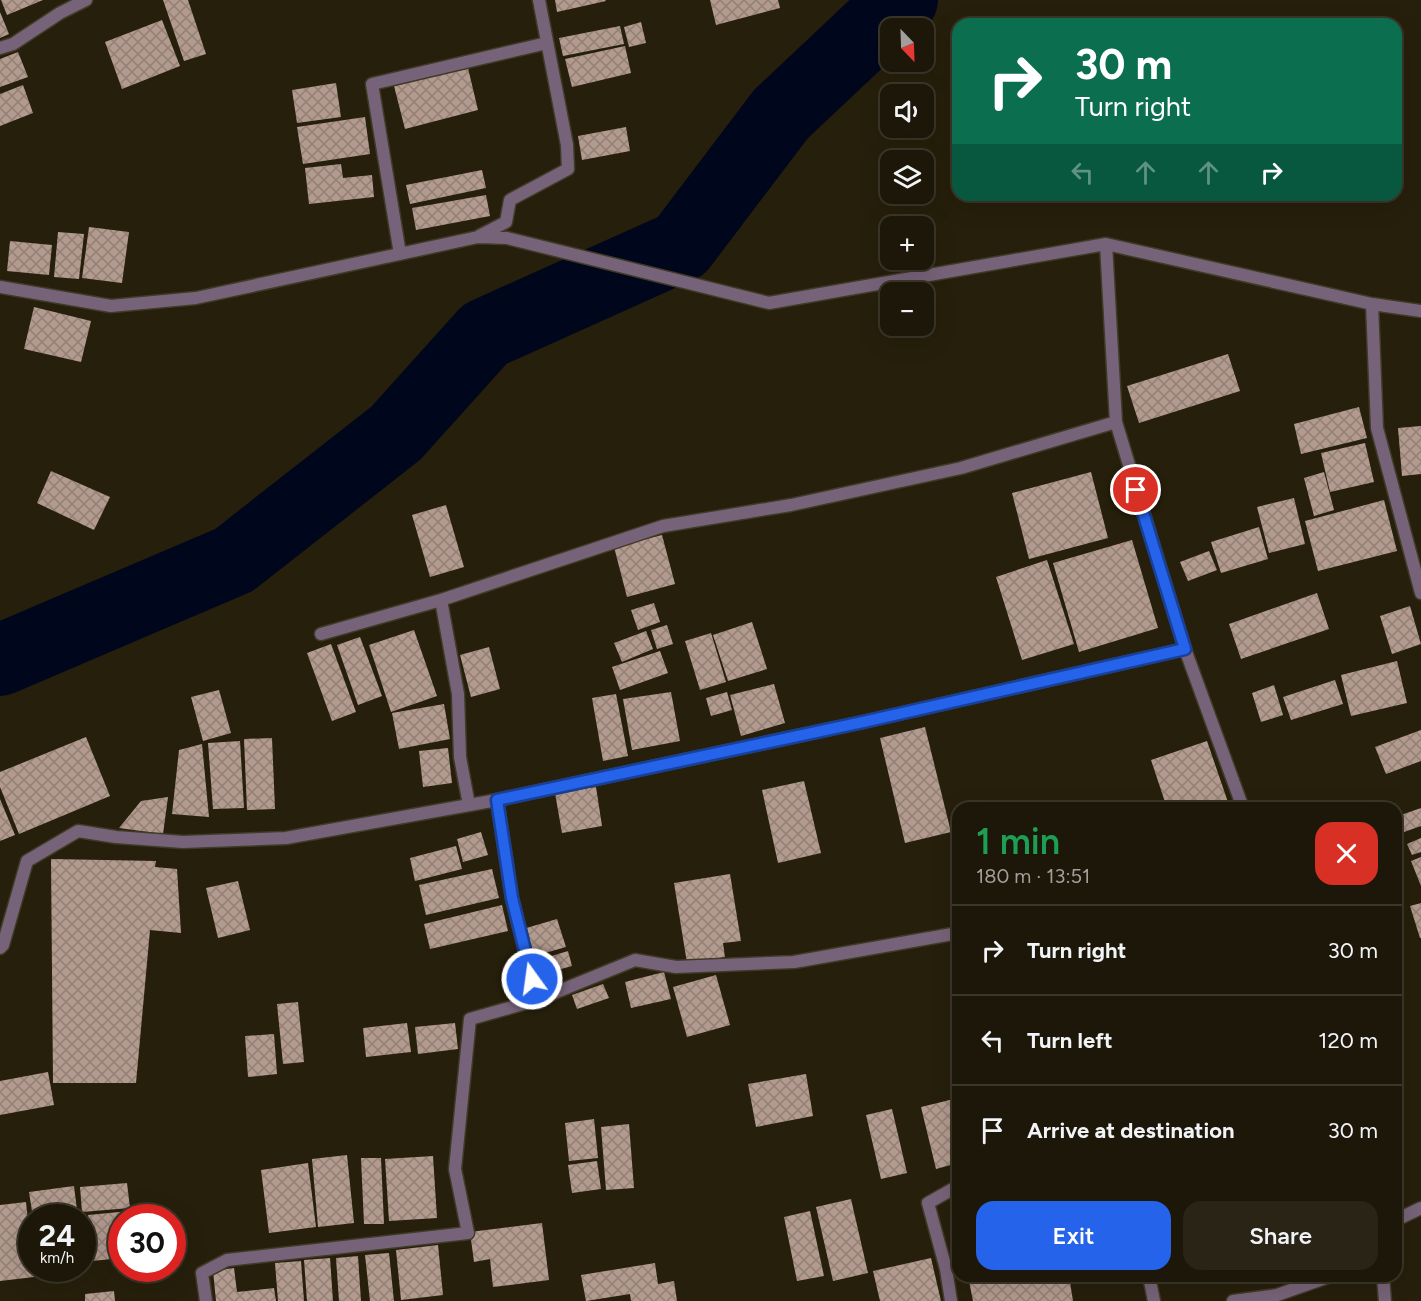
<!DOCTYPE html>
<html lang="en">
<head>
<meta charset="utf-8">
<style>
	:root { --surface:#1c1708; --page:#292416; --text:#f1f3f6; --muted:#a09f9c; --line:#3a3629; --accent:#2563eb }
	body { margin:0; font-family:Figtree,sans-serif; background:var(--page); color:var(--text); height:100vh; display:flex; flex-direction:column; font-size:22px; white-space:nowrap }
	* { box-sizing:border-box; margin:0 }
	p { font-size:20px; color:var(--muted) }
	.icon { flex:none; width:33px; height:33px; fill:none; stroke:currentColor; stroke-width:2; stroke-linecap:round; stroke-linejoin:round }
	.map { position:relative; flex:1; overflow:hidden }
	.drawer { position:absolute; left:952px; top:802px; width:450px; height:480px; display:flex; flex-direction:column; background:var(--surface); border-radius:18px; box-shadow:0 6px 24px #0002,0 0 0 2px var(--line) }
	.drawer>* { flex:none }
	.hud { position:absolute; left:952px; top:18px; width:450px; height:183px; border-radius:18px; box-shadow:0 6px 24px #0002,0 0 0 2px var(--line); background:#0b6e4f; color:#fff; overflow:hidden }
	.needle { width:39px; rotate:157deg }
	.tools { position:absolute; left:880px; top:18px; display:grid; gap:12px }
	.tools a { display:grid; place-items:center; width:54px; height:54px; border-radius:12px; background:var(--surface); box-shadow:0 6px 24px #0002,0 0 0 2px var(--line); font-size:30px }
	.speed { position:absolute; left:18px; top:1204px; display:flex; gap:12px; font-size:30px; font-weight:700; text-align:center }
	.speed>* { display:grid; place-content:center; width:78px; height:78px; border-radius:50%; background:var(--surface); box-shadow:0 6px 24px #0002,0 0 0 2px var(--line); line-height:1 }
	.speed small { font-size:15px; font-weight:400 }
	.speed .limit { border:9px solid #d22; background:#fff; color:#111 }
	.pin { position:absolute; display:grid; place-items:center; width:51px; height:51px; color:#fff; margin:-26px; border:3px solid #fff; border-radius:50%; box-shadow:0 2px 6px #0007 }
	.me { position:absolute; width:66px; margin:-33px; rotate:346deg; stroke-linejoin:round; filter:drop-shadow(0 0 4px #0008) }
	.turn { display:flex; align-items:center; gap:21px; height:126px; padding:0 24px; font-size:27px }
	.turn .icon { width:78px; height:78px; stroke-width:2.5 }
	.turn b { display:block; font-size:42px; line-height:51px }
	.lanes { display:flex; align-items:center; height:57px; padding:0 24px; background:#0003; justify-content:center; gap:30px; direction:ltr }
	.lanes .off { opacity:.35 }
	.round { display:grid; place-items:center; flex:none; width:63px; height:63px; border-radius:18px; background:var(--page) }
	.head { display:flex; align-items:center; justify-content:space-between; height:102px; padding:0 24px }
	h1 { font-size:36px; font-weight:600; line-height:45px; color:#1e9e55 }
	.primary-button { display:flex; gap:12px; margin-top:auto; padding:12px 24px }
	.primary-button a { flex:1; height:69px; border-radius:18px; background:var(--accent); color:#fff; font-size:24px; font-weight:600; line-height:69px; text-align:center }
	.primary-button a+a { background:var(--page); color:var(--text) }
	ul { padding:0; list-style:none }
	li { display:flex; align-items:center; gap:18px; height:90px; padding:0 24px; border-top:2px solid var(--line) }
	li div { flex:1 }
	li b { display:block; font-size:22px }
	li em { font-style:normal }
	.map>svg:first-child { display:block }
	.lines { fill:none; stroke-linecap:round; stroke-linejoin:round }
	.river { stroke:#00071c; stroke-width:72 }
	.building { fill:url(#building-cross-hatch) }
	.minor-casing { stroke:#413a27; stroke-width:15 }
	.minor { stroke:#776379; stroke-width:12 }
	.route-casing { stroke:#184099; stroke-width:15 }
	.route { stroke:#2563eb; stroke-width:10 }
</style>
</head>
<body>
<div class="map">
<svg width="1421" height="1301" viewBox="0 0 1421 1301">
	<defs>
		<pattern id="building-cross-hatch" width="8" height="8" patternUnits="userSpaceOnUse" patternTransform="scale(1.5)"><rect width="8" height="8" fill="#b39a8e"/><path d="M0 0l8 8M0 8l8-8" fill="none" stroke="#928077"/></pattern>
	</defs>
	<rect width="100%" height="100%" fill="#261f0b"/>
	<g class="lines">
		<!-- river -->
		<path class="river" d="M0,660l234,-100 162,-127 89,-99 196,-88 100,-132 121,-114"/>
	</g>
	<!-- building -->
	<path class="building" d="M1,0h42l-36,15z
		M163,0h25l18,54 -22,7z
		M555,0h50l1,1 -49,11z
		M710,0h68l2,8 -64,17z
		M0,12l9,22 -9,4z
		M162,20l18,46 -58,23 -17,-47z
		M641,22l5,21 -17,4 -5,-20z
		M620,26l4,18 -61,12 -4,-18z
		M625,46l6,27 -59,14 -7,-28z
		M18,52l10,25 -28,10v-28z
		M468,68l10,42 -73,19 -11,-43z
		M336,83l5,34 -44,6 -5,-33z
		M23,85l10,28 -33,13v-32z
		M365,117l5,37 -67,10 -6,-37z
		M626,127l4,24 -48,9 -4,-24z
		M341,164l2,14 29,-3 2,22 -65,7 -4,-36z
		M482,170l4,18 -76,16 -4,-19z
		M486,195l4,21 -74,14 -4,-22z
		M89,227l40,5 -7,51 -40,-5z
		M58,232l26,2 -5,45 -25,-2z
		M10,241l42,4 -3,30 -42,-4z
		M34,307l57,14 -10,41 -57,-13z
		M1228,354l12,37 -101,32 -12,-37z
		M1359,407l8,31 -66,16 -7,-30z
		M1421,426v48l-19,2 -4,-48z
		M1365,443l9,39 -44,10 -9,-39z
		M51,471l59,26 -16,33 -57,-27z
		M1091,472l17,66 -79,21 -17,-66z
		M1324,472l10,38 -20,6 -10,-38z
		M1294,498l11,46 -36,9 -12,-46z
		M1384,500l13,51 -79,20 -13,-50z
		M446,505l18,62 -34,10 -18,-62z
		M1259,527l9,32 -47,14 -10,-31z
		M662,535l13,49 -48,13 -13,-50z
		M1132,540l26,88 -79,24 -26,-89z
		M1209,551l8,19 -29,11 -8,-19z
		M1047,560l27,84 -52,16 -26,-83z
		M1317,593l12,36 -88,30 -12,-35z
		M654,603l6,19 -22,8 -7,-20z
		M1410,606l11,38 -29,10 -12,-38z
		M752,622l15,47 -39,12 -15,-46z
		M667,625l6,19 -16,5 -6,-19z
		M414,630l23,66 -46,16 -22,-67z
		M646,631l7,18 -31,13 -8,-19z
		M711,633l15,49 -26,8 -15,-49z
		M360,637l22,59 -24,9 -21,-60z
		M331,644l25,68 -24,9 -25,-68z
		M489,647l11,42 -29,8 -11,-42z
		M660,651l8,22 -48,17 -8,-23z
		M1397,661l10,42 -56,13 -10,-41z
		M1335,680l8,24 -52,16 -8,-23z
		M774,684l11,39 -44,13 -11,-41z
		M1274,685l9,30 -22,7 -9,-29z
		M219,690l12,43 -28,8 -12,-44z
		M671,692l9,49 -48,9 -9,-51z
		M727,692l5,18 -21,6 -5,-18z
		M616,694l12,62 -25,5 -11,-63z
		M444,704l6,35 -51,10 -7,-36z
		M925,727l26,105 -46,11 -25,-105z
		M1421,730v31l-35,13 -11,-27z
		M86,737l24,59 -91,38 -19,-47v-15z
		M272,738l3,71 -28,1 -3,-71z
		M240,741l4,67 -31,1 -5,-66z
		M1207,741l23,67h-63l-16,-48z
		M202,744l7,73 -37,-3 7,-64z
		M448,748l4,35 -29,4 -4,-36z
		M804,781l17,72 -43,10 -16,-73z
		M596,787l6,39 -40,7 -7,-40z
		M168,797l-5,37 -44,-6 22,-27z
		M0,799l15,36 -15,6z
		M1421,808v18l-17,6 -6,-16z
		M481,832l7,23 -25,7 -6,-23z
		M1421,838v14l-9,3 -5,-11z
		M456,846l6,23 -47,12 -5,-23z
		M1421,857v29l-10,-25z
		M51,859l105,2 -1,6 22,2 4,64 -31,-3 -14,153h-83z
		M492,869l7,29 -73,17 -7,-30z
		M730,874l11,67 -18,2 2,14 -38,6 -13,-80z
		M238,881l12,49 -32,8 -12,-50z
		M1421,903v35h-1l-10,-32z
		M502,905l6,26 -78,18 -6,-25z
		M557,919l9,28 -35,10 -8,-28z
		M568,951l4,15 -36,10 -4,-14z
		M664,972l7,27 -40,9 -6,-26z
		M716,975l14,50 -43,12 -14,-50z
		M603,984l6,14 -32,11 -5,-14z
		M298,1002l6,60 -21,2 -6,-60z
		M407,1023l4,29 -45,5 -3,-29z
		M455,1023l3,26 -40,5 -3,-27z
		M274,1034l3,40 -29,3 -3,-41z
		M48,1072l6,33 -54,10v-34z
		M806,1074l7,42 -57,11 -8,-43z
		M958,1098v65l-22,6 -15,-62z
		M892,1109l15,64 -26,6 -15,-64z
		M594,1119l4,39 -29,3 -4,-38z
		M629,1124l5,64 -28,2 -5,-63z
		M347,1155l7,68 -36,4 -6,-68z
		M433,1156l4,62 -48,3 -4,-62z
		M361,1158h20l3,66h-20z
		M597,1161l4,28 -29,4 -4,-28z
		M308,1163l8,64 -47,6 -8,-63z
		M127,1183l3,25 -48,4 -2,-25z
		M74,1186l4,32h-45l-4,-26z
		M851,1199l17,74 -35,8 -17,-74z
		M26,1202l8,75 -34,4v-76z
		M130,1211l1,7h-9v40l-30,3 -4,-46z
		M810,1211l14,65 -27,5 -13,-64z
		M542,1223l7,57 -56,7 -3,-28 -16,3 -4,-30z
		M438,1245l5,50 -42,5 -5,-50z
		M389,1253l5,48h-24l-5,-46z
		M358,1256l3,45h-22l-3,-43z
		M330,1258l3,43h-26l-3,-41z
		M931,1258l10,43h-61l-7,-30z
		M301,1261l3,40h-26l-3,-38z
		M655,1263l3,21 16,-3 3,20h-46l-1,-7 -44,7 -5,-26z
		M234,1268l3,24 37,-4 2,13h-60l-3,-30z
		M968,1276h101l4,25h-100z
		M114,1291l1,10h-30v-7z"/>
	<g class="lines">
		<defs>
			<path id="minor" d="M0,48l13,-4 47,-31 26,-13
				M479,236l27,-14 4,-22 58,-31 -1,-24 -28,-145
				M1106,244l10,178 69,227 58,159
				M400,254l-28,-170 175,-41
				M0,287l111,19 85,-8 282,-61 29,1 262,65 337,-59 266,60 49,7
				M1372,304l5,124 44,165
				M441,600l17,94 2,63 9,48
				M321,634l120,-34 222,-74 128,-21 170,-37 155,-46
				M0,948l3,-3 24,-84 51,-30 38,6 67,5 103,-4 211,-38
				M537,1000l98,-40 41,7 118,-5 164,-29
				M1396,1220l25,-12
				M1149,1276l5,25
				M1383,1276l2,25
				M206,1301l-4,-28 25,-13 241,-27 -13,-64 15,-150 67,-19 -25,-102 -15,-98 366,-78 322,-73
				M951,1301l-5,-32 -18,-66 30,-17
				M1233,1301l44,-6 54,-19"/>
		</defs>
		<!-- minor casing -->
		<use href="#minor" class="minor-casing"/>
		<!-- minor -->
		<use href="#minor" class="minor"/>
	</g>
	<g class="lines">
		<defs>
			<path id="route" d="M532,979l-20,-81 -15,-98 366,-78 322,-73 -49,-159"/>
		</defs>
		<!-- route casing -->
		<use href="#route" class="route-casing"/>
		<!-- route -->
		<use href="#route" class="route"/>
	</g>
</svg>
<div class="tools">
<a><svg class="needle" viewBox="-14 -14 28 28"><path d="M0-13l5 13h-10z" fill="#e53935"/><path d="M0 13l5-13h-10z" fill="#a09f9c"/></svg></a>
<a><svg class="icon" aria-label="sound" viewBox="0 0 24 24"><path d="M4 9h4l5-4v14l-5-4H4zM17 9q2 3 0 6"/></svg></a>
<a><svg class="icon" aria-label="layers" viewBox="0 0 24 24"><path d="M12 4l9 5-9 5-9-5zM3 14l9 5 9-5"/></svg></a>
<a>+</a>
<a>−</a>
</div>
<div class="speed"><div>24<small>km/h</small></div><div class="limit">30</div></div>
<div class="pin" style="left:1136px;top:490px;background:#d93025"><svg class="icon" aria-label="arrive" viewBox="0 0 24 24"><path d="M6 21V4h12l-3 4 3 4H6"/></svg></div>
<svg class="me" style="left:532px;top:979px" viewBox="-20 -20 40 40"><circle r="17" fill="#2563eb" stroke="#fff" stroke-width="3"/><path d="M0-11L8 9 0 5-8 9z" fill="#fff"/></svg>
<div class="hud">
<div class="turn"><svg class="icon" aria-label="right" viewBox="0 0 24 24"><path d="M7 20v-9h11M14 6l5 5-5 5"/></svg><div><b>30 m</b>Turn right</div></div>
<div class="lanes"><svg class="icon off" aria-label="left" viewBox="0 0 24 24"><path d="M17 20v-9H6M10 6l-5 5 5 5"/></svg><svg class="icon off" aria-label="ahead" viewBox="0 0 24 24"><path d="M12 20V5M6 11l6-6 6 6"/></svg><svg class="icon off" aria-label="ahead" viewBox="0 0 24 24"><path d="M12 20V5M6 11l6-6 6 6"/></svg><svg class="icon" aria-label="right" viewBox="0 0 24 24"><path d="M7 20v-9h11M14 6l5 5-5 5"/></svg></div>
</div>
<section class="drawer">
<div class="head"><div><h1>1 min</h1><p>180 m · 13:51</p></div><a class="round" style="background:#d93025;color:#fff"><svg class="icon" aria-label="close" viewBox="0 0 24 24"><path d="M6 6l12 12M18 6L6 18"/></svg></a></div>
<ul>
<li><svg class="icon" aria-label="right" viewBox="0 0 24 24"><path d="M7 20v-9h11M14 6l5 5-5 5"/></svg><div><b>Turn right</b></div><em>30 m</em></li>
<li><svg class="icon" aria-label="left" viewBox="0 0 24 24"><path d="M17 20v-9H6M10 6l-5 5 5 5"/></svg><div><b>Turn left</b></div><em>120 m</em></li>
<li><svg class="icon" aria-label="arrive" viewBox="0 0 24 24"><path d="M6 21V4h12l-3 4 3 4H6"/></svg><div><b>Arrive at destination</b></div><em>30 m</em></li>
</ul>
<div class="primary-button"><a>Exit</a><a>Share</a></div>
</section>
</div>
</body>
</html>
